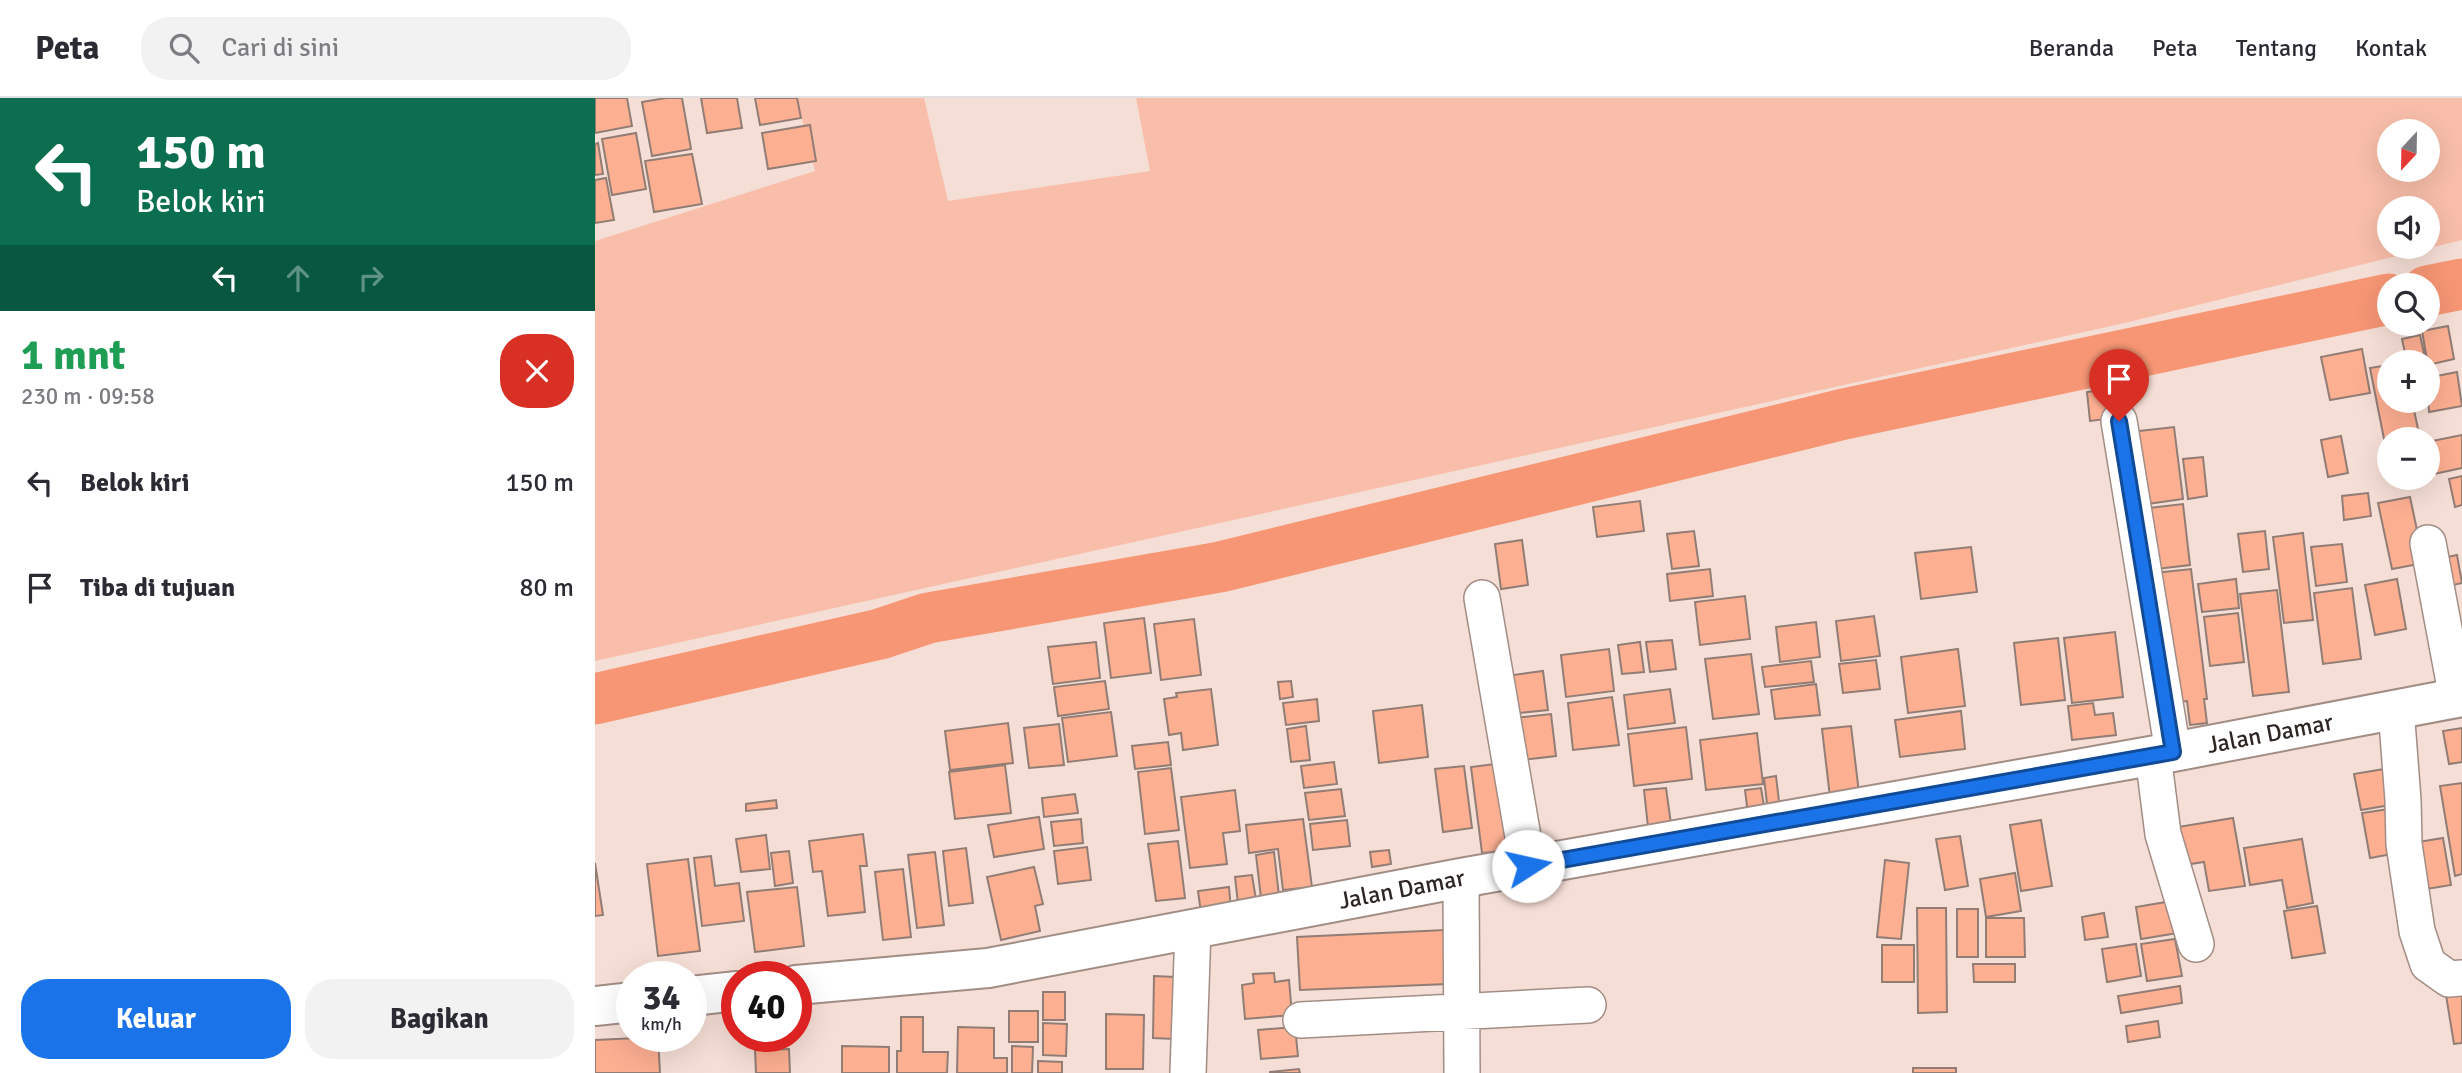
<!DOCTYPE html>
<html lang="id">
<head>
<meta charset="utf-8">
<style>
	:root { --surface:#fff; --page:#f2f2f3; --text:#2b2b33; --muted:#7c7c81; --line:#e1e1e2; --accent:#1a73e8 }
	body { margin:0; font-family:Signika,sans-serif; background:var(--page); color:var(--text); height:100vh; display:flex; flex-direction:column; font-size:26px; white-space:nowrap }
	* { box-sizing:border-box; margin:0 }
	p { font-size:23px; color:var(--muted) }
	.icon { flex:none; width:38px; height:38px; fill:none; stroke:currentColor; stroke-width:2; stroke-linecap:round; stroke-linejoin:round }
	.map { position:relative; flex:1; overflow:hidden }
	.drawer { display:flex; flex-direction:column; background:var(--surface); width:595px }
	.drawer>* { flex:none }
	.guide { background:#0b6e4f; color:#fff; overflow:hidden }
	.needle { width:46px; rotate:202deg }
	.fabs { position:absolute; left:1782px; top:21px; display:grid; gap:14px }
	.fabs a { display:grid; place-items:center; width:63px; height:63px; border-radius:50%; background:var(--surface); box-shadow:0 7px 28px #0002; font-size:35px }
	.speed { position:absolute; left:21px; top:863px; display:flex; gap:14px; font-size:35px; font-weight:700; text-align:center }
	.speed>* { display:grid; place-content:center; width:91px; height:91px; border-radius:50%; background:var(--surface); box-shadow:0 7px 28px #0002; line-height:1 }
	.speed small { font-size:18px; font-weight:400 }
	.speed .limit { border:10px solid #d22; background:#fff; color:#111 }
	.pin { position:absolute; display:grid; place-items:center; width:60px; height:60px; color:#fff; margin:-72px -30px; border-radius:50% 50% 50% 0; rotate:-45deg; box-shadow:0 0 7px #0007 }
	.pin .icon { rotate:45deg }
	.me { position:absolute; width:77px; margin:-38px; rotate:80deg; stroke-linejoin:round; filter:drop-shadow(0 0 5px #0008) }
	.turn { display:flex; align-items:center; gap:24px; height:147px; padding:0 21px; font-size:32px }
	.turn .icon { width:91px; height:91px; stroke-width:2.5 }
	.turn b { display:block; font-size:49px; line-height:60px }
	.lanes { display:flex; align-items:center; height:66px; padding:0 21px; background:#0003; justify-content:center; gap:35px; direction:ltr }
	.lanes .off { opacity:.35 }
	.round { display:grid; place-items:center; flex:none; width:74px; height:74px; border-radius:28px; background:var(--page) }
	.overview { display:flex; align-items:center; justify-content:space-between; height:119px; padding:0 21px }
	h1 { font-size:42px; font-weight:800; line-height:52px; color:#1e9e55 }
	.cta { display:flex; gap:14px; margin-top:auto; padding:14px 21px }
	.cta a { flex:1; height:80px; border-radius:28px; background:var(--accent); color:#fff; font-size:28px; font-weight:800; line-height:80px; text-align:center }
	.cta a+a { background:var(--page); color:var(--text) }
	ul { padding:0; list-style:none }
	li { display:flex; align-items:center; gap:21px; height:105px; padding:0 21px }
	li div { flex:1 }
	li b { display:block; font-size:26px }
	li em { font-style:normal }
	header { display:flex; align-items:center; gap:42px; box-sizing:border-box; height:98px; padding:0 35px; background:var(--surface); border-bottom:2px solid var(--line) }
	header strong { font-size:33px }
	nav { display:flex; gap:38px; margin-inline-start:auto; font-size:24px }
	.search { width:490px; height:63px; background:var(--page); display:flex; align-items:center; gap:18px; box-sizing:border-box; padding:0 24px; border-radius:28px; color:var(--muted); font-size:26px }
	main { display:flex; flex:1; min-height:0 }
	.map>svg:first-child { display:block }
	.green { fill:#f8bea9; fill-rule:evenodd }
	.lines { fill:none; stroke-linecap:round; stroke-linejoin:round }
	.river { stroke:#f69674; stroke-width:51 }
	.building { fill:#fdaf92; stroke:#927d75; stroke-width:2 }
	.street-casing { stroke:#a28d85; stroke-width:38 }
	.secondary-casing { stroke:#a28d85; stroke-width:42 }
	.street { stroke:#fff; stroke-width:35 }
	.secondary { stroke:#fff; stroke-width:38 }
	.route-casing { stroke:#114b97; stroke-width:18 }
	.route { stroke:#1a73e8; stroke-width:12 }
	.labels { text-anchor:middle; stroke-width:5; stroke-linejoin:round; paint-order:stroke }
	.street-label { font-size:24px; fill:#2e2623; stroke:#fff }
</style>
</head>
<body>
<header>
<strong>Peta</strong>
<div class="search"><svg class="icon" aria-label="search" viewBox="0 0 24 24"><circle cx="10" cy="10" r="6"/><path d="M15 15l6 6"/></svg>Cari di sini</div>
<nav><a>Beranda</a><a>Peta</a><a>Tentang</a><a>Kontak</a></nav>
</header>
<main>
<section class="drawer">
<div class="guide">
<div class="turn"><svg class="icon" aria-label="left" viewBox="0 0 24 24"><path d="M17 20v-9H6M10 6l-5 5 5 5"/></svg><div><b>150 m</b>Belok kiri</div></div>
<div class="lanes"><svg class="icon" aria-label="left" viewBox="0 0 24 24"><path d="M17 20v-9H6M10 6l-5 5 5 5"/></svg><svg class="icon off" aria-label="ahead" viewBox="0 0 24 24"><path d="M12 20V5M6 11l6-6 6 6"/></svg><svg class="icon off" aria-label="right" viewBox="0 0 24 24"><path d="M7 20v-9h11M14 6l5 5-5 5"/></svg></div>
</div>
<div class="overview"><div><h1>1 mnt</h1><p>230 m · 09:58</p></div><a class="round" style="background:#d93025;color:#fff"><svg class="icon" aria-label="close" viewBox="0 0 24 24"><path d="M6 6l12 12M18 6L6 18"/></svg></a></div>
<ul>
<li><svg class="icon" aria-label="left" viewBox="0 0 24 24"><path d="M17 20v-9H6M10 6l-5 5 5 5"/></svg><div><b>Belok kiri</b></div><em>150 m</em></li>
<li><svg class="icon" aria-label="arrive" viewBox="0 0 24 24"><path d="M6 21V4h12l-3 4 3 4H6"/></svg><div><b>Tiba di tujuan</b></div><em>80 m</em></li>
</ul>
<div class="cta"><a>Keluar</a><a>Bagikan</a></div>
</section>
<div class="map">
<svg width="1867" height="975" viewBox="0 0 1867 975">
	<rect width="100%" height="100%" fill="#f5ded5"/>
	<!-- green -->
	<path class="green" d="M202,0h127l24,103 202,-30 -14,-73h1326v142l-333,82 -1534,339v-420l220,-70zM1794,33h38v39h-38zM1794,110h38v39h-38z"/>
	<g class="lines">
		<!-- river -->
		<path class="river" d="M1832,193l35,-7
			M0,601l285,-65 48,-16 292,-51 624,-153 545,-115"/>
	</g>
	<!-- building -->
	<path class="building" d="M0,0h32l5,28 -37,7z
		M71,0h16l9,51 -39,7 -10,-54z
		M106,0h36l5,30 -35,5z
		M160,0h42l4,20 -41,7z
		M215,27l6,36 -48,8 -6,-36z
		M41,35l10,56 -34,6 -10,-56z
		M3,45l5,31 -8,1v-31z
		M97,56l10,50 -48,8 -9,-51z
		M11,80l8,42 -19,3v-43z
		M1853,228l6,33 -26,6 -6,-34z
		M1825,237l6,27h-19l-5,-23z
		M1767,251l8,44 -40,7 -9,-43z
		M1794,267v36h23l8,37 -31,1v4l-4,1 -15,-76z
		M1862,274l5,34 -33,6 -2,-34z
		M1533,289l4,29 -42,5 -3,-29z
		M1579,329l9,72 -43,6 -9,-73z
		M1867,337v33l-28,6 -7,-32z
		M1746,338l7,37 -20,4 -7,-37z
		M1608,359l4,39 -19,3 -5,-40z
		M1867,378v29l-7,2 -6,-28z
		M1773,395l3,23 -27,4 -2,-24z
		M1815,399l14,66 -32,6 -14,-66z
		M1045,403l4,30 -47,6 -4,-30z
		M1588,406l7,61 -42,5 -7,-61z
		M1099,433l5,35 -27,3 -5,-35z
		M1670,433l4,38 -26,3 -5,-38z
		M1708,435l10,87 -29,3 -11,-86z
		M927,442l6,45 -27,4 -6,-45z
		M1747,446l5,38 -31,4 -5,-39z
		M1376,449l6,45 -56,7 -6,-46z
		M1862,457l5,28 -22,5 -6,-28z
		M1115,471l3,27 -43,5 -3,-27z
		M1596,471l16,130h-3l3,24 -17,2 -3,-24 -16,2 -16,-130z
		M1641,481l3,29 -37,4 -4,-28z
		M1802,481l9,50 -31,6 -10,-50z
		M1757,490l9,71 -38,5 -9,-71z
		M1682,492l12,102 -36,4 -13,-102z
		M1150,498l5,43 -50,6 -5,-43z
		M1643,515l6,49 -34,4 -6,-49z
		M1279,518l6,40 -39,5 -5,-40z
		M549,520l7,55 -40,5 -7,-55z
		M599,521l7,56 -40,5 -7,-56z
		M1221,524l4,35 -40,5 -4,-35z
		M1520,534l8,65 -51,6 -8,-65z
		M1463,540l7,62 -44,5 -7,-62z
		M1077,542l4,29 -26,3 -4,-30z
		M501,544l4,36 -47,6 -5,-37z
		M1045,544l4,30 -22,2 -4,-29z
		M1014,551l5,42 -48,6 -5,-42z
		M1363,551l7,57 -57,7 -7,-56z
		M1156,556l8,60 -46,5 -8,-60z
		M1281,562l4,29 -37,4 -4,-29z
		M1216,563l3,21 -49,5 -3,-20z
		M948,573l5,39 -38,4 -4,-38z
		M510,583l4,28 -51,7 -4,-29z
		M696,583l2,16 -13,2 -2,-17z
		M1221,586l4,31 -45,4 -4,-29z
		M616,591l7,56 -35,5 -2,-17 -12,2 -5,-36 13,-2 -1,-4z
		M1075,591l5,34 -47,6 -4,-34z
		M1017,599l7,48 -46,5 -5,-47z
		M722,601l2,22 -33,4 -3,-22z
		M1498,605l2,12 18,-2 3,22 -44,5 -4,-34z
		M827,607l6,52 -49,6 -6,-52z
		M1366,613l4,38 -65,8 -5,-37z
		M516,614l6,44 -49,6 -6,-44z
		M956,616l5,42 -43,5 -6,-42z
		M413,625l5,40 -63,7 -5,-39z
		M464,626l5,41 -35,3 -5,-40z
		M711,628l4,34 -19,2 -4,-33z
		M1256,628l8,67 -29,4 -8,-68z
		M1091,629l6,52 -58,7 -6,-52z
		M1867,630v34l-13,2 -6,-33z
		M1162,635l6,51 -57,6 -6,-50z
		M573,644l3,23 -36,4 -3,-23z
		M739,664l3,22 -33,4 -3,-22z
		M908,665l10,87 -31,3 -11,-86z
		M410,667l6,48 -56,6 -6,-47z
		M869,668l8,62 -29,4 -8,-63z
		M1801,669l6,36 -41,7 -7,-36z
		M576,670l8,62 -34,4 -7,-62z
		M1181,678l4,34 -12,2 -4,-34z
		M1867,685v91l-7,2 -15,-90z
		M1071,690l5,36 -23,3 -4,-37z
		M1166,690l4,24 -17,2 -3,-24z
		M746,691l4,27 -36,4 -4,-27z
		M640,692l5,41 -17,2 4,31 -37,4 -9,-71z
		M480,696l3,19 -34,4 -2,-19z
		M181,702l1,8 -31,3v-7z
		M1801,710l7,44 -33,6 -8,-45z
		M444,719l5,32 -50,8 -6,-32z
		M1638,720l12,68 -36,5 -5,-29 -20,3 -6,-38z
		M486,721l2,24 -29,3 -3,-24z
		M708,721l9,68 -29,3 -5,-41 -29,4 -3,-28z
		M752,722l3,26 -37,4 -3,-26z
		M1446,722l11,66 -31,5 -11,-66z
		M268,736l4,32h-7l5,46 -37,4 -6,-45 -9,1 -4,-31z
		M171,737l4,34 -29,3 -5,-33z
		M1365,738l8,50 -23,4 -9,-51z
		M1848,740l8,47 -37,6 -8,-47z
		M1707,741l11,64 -26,5 -5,-28 -32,5 -6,-37z
		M583,743l7,57 -29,3 -8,-57z
		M492,749l4,33 -33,4 -4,-33z
		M371,750l7,55 -24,3 -6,-55z
		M794,752l2,14 -19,3 -2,-15z
		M194,753l4,32 -18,3 -4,-33z
		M340,754l9,73 -27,3 -9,-73z
		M679,754l5,44 -18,2 -5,-43z
		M116,758l4,30 24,-3 5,38 -42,5 -8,-68z
		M93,761l12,92 -42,5 -11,-92z
		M1290,762l24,3 -8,76 -24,-2z
		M0,765l8,52 -8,1z
		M439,769l9,37 -8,2 5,25 -39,9 -14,-63z
		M308,771l8,68 -28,3 -8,-68z
		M1420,775l6,38 -35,6 -6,-38z
		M657,777l4,25 -18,3 -3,-26z
		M202,789l7,59 -49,6 -8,-60z
		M634,789l2,23 -30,3 -3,-22z
		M1583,802l6,32 -43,7 -5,-32z
		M1722,808l8,47 -33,5 -8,-47z
		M1322,810h29l1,104 -29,1z
		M1362,811h21v48h-21z
		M1509,815l4,24 -23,3 -3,-23z
		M1391,820h38l1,39h-39z
		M850,832l3,54 -148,6 -3,-53z
		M1580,841l7,37 -35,5 -6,-37z
		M1541,846l5,32 -34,6 -5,-33z
		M1287,847h32v37h-32z
		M1378,866h42v18h-41z
		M679,875l1,9 14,-2 3,35 -47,4 -3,-34 12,-2 -1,-9z
		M559,878l21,1 -1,62 -21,-1z
		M1867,883v62l-8,1 -10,-61z
		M1585,888l2,17 -61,10 -3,-17z
		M448,894h22v28h-22z
		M414,913h29v31h-29z
		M511,916l38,1 -1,54h-37z
		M306,919h22v35h25l-1,21h-50v-22h4z
		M1563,923l2,16 -32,5 -2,-16z
		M448,925l24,1 -1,32 -23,-1z
		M363,929l36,1v30h13v15h-50z
		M700,929l3,29 -37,3 -3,-29z
		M63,939l2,36h-65v-33z
		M247,948l47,1v26h-47z
		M417,948l21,1 -1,26h-20z
		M194,951l1,24h-34l-1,-23z
		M443,963l24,1v11h-24z
		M1318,970h43v5h-43z
		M704,971l1,4h-30v-1z"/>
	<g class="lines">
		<defs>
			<path id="street" d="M1524,323l54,331
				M1833,445l29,155
				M887,500l46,268
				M1801,611l7,91 1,44 13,87 11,33 21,15 13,-1
				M1558,657l10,79 33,110
				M866,780l1,195
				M706,922l287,-15
				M593,975l5,-144"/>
			<g id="secondary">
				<path id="s1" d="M201,887l192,-17 473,-90 712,-126 289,-55"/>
				<path d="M96,898l46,-5"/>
				<path d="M0,908l37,-4"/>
			</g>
		</defs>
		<!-- street casing -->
		<use href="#street" class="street-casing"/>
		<!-- secondary casing -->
		<use href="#secondary" class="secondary-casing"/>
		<!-- street -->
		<use href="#street" class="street"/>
		<!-- secondary -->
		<use href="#secondary" class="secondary"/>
	</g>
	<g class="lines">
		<defs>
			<path id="route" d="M933,768l645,-114 -54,-331"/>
		</defs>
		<!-- route casing -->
		<use href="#route" class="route-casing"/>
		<!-- route -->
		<use href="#route" class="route"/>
	</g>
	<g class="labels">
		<!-- street labels -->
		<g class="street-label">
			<text dy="8" stroke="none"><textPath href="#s1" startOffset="1496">Jalan Damar</textPath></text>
			<text dy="8" stroke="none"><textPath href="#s1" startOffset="614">Jalan Damar</textPath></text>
		</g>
	</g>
</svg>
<div class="fabs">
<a><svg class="needle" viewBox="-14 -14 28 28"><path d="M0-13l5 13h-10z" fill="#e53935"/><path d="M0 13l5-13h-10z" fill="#7c7c81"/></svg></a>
<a><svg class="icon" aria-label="sound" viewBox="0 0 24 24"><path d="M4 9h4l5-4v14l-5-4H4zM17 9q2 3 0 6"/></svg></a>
<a><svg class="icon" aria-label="search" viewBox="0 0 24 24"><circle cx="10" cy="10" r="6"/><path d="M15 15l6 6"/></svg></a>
<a>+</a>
<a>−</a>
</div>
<div class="speed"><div>34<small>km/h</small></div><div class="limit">40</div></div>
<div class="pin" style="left:1524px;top:323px;background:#d93025"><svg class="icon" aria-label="arrive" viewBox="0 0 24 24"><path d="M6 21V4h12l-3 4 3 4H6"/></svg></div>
<svg class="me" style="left:933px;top:768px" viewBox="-20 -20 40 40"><circle r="19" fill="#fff"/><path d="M0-13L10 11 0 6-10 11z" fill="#1a73e8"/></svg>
</div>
</main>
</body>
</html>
